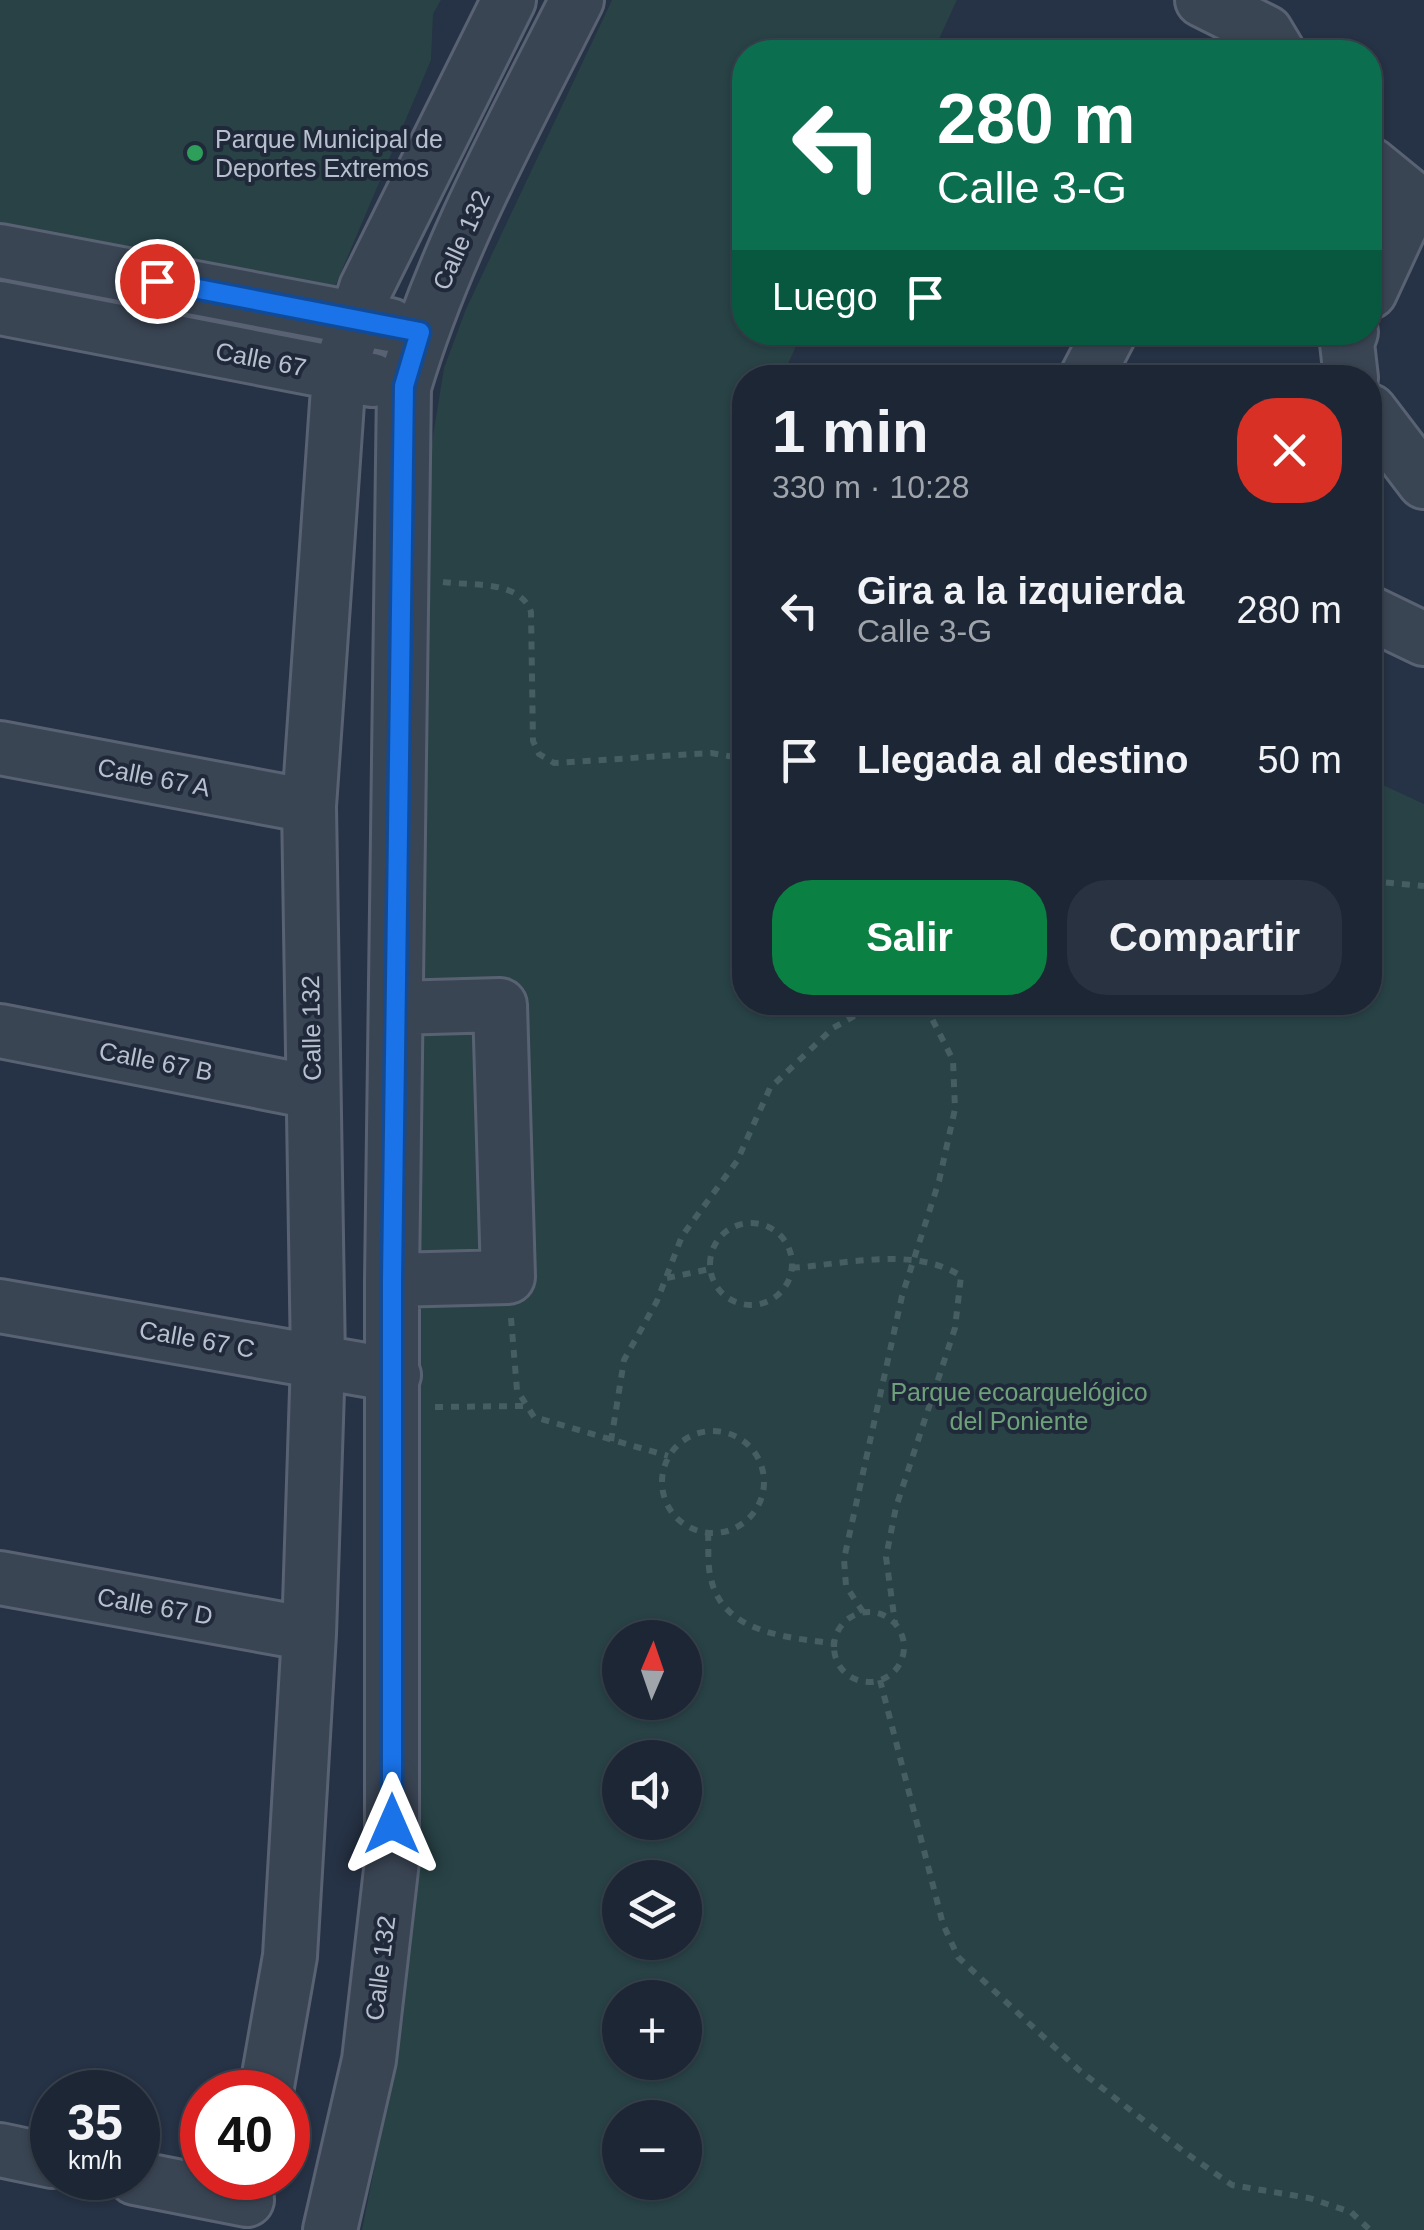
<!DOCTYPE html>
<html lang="es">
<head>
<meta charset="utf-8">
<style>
	:root { --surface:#1c2634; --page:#293240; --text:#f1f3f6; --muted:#a0a5ac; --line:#3a434f; --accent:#0b8043 }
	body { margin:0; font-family:Arial,sans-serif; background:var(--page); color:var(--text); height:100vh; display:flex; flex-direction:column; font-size:38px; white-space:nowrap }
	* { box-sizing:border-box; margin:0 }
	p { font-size:32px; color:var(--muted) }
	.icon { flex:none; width:55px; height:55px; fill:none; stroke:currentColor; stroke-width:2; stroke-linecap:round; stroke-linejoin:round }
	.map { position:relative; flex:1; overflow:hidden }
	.panel { position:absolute; left:732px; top:365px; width:650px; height:650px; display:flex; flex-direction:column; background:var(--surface); border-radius:40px; box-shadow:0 2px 8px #0004,0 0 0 2px var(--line) }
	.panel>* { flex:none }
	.guide { position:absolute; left:732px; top:40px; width:650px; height:305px; border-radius:40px; box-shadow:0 2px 8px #0004,0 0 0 2px var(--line); background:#0b6e4f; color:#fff; overflow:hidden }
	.needle { width:65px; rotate:2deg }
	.buttons { position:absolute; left:602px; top:1620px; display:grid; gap:20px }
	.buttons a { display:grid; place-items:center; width:100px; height:100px; border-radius:50%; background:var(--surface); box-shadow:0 2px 8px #0004,0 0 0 2px var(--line); font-size:50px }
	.speed { position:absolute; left:30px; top:2070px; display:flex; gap:20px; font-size:50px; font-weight:700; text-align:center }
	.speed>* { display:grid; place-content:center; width:130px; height:130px; border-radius:50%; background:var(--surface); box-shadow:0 2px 8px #0004,0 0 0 2px var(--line); line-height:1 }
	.speed small { font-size:25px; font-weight:400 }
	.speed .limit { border:15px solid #d22; background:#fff; color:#111 }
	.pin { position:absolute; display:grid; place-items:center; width:85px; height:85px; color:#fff; margin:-42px; border:5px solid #fff; border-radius:50%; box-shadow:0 2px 10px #0007 }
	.me { position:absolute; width:110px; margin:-55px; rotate:0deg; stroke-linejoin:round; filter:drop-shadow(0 0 8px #0008) }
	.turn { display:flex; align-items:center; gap:35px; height:210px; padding:0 40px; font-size:45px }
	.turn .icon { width:130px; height:130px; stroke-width:2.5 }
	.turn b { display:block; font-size:70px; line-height:85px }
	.then { display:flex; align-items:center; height:95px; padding:0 40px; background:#0003; gap:20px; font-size:38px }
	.round { display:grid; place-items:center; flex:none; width:105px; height:105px; border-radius:40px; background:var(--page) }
	.head { display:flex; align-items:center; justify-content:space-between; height:170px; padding:0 40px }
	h1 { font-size:60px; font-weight:700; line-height:75px }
	.primary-button { display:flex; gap:20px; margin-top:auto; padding:20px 40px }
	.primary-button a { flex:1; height:115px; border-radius:40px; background:var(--accent); color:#fff; font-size:40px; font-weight:700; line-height:115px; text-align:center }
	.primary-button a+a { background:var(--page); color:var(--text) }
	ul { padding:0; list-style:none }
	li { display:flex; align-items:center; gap:30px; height:150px; padding:0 40px }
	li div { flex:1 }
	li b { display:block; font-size:38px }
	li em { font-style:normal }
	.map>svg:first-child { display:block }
	.green { fill:#284246; fill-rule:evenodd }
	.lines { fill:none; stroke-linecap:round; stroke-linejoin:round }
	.minor-casing { stroke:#596272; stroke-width:58 }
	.path { stroke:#465e62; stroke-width:6; stroke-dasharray:8 8; stroke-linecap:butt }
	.minor { stroke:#3a4554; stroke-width:52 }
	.route-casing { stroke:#114b97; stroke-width:25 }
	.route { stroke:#1a73e8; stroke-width:18 }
	.leisure-dot { fill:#2e9e5b; stroke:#1f293a; stroke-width:4 }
	.labels { text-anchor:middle; stroke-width:8; stroke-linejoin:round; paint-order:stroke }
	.poi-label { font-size:25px; fill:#b8c0ce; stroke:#1f293a; text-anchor:start }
	.street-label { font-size:25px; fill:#b8c0ce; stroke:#1f293a }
	.park-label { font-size:25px; fill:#6ea07a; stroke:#1f293a }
</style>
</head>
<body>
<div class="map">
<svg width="1424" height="2230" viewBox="0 0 1424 2230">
	<rect width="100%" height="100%" fill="#263245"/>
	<!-- green -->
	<path class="green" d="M0,0h441l-8,14 -2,46 -97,229 -334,-62z
		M612,0h345l-24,52h-188v280l57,1 -20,44 -37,1v624h625v-223l54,25v1426h-1062l34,-170 9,-118 10,-1395 29,-179 22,-59zM620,1638h65v64h-65zM620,1758h65v64h-65zM620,1878h65v64h-65zM620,1998h65v64h-65zM620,2118h65v64h-65z"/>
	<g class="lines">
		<defs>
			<path id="minor" d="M1202,0l64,32 12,20
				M1370,164l54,44
				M0,251l390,74
				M1370,292l43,-93
				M0,308l372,72
				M1351,332l-4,11 4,35
				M1086,378l24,-46
				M1370,411l54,71
				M1370,613l54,26
				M0,748l309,58
				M0,1031l312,61
				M392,1280l116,-3 -8,-272 -104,3
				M0,1306l394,69
				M0,1578l309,56
				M266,2092l24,-136 19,-322 9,-274 -9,-554 30,-432 27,-86 143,-288
				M0,2150l52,11
				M135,2178l112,22
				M330,2230l39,-170 23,-199v-581l12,-893c40,-135 110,-262 173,-387"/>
		</defs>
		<!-- minor casing -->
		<use href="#minor" class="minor-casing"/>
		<!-- path -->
		<path class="path" d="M443,582c30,4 77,-2 88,30l2,129 6,13 15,9 157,-10 34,6
			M1370,881l54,5
			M710 1264a41 41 0 1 1 82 0a41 41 0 1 1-82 0Z
			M792,1268c53,-4 122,-22 169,8l-6,52 -59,179 -10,50 9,66
			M667,1278l43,-9
			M511,1318l6,72 17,27 134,39
			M435,1407l88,-1
			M662 1482a51 51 0 1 1 102 0a51 51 0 1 1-102 0Z
			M611,1441l13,-81 33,-59 25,-65 55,-75 33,-73 63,-60 32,-18 63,1 3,-9
			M708,1533c1,14 -1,32 3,46 12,54 77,59 122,64
			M834 1647a35 35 0 1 1 70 0a35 35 0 1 1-70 0Z
			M863,1612l-17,-26 -2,-27 58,-263 37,-115 16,-72 -2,-49 -25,-49
			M880,1680l63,244 15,33 121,113 104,81 49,34 77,13 42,14 19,18"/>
		<!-- minor -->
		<use href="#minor" class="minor"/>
	</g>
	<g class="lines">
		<defs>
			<path id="route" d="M157,281l263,51 -16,54 -12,894v544"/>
		</defs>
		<!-- route casing -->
		<use href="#route" class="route-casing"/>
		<!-- route -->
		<use href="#route" class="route"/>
	</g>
	<!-- markers -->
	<circle class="leisure-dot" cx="195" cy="153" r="10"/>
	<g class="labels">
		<!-- poi labels -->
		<g class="poi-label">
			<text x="215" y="148">Parque Municipal de<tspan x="215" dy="29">Deportes Extremos</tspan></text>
		</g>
		<!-- street labels -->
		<g class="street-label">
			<text transform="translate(461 240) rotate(-66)" y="9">Calle 132</text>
			<text transform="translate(261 359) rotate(11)" y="9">Calle 67</text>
			<text transform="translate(154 777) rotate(11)" y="9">Calle 67 A</text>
			<text transform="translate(311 1028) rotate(-91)" y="9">Calle 132</text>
			<text transform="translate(156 1061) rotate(11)" y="9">Calle 67 B</text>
			<text transform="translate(197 1339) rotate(10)" y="9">Calle 67 C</text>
			<text transform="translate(155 1606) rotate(10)" y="9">Calle 67 D</text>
			<text transform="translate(380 1968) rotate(-83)" y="9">Calle 132</text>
		</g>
		<!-- park labels -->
		<g class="park-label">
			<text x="1019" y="1401">Parque ecoarquelógico<tspan x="1019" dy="29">del Poniente</tspan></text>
		</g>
	</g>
</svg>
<div class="buttons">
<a><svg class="needle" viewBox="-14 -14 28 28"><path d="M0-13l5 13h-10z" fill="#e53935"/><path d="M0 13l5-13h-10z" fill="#a0a5ac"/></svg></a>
<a><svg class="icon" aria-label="sound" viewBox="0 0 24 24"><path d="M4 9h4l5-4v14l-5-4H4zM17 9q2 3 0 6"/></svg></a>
<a><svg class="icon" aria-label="layers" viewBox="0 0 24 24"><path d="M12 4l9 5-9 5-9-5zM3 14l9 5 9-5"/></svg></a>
<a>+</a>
<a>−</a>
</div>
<div class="speed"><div>35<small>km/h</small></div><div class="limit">40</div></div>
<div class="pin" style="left:157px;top:281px;background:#d93025"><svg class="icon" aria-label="arrive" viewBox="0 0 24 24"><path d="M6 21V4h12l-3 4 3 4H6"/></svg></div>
<svg class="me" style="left:392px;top:1824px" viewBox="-20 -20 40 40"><path d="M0-17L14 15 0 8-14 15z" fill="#1a73e8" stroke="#fff" stroke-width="4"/></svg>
<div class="guide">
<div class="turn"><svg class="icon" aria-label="left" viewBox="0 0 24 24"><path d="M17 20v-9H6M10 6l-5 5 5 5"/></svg><div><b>280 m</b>Calle 3-G</div></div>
<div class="then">Luego<svg class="icon" aria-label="arrive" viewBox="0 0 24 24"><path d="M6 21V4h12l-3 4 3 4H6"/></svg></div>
</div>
<section class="panel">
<div class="head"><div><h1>1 min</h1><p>330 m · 10:28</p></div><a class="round" style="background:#d93025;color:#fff"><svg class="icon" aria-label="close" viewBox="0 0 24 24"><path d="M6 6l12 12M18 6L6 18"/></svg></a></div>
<ul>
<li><svg class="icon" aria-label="left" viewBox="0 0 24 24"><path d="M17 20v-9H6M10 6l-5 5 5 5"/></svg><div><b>Gira a la izquierda</b><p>Calle 3-G</p></div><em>280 m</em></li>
<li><svg class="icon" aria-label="arrive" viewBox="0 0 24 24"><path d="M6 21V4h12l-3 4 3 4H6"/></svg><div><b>Llegada al destino</b></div><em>50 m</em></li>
</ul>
<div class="primary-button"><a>Salir</a><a>Compartir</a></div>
</section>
</div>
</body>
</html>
